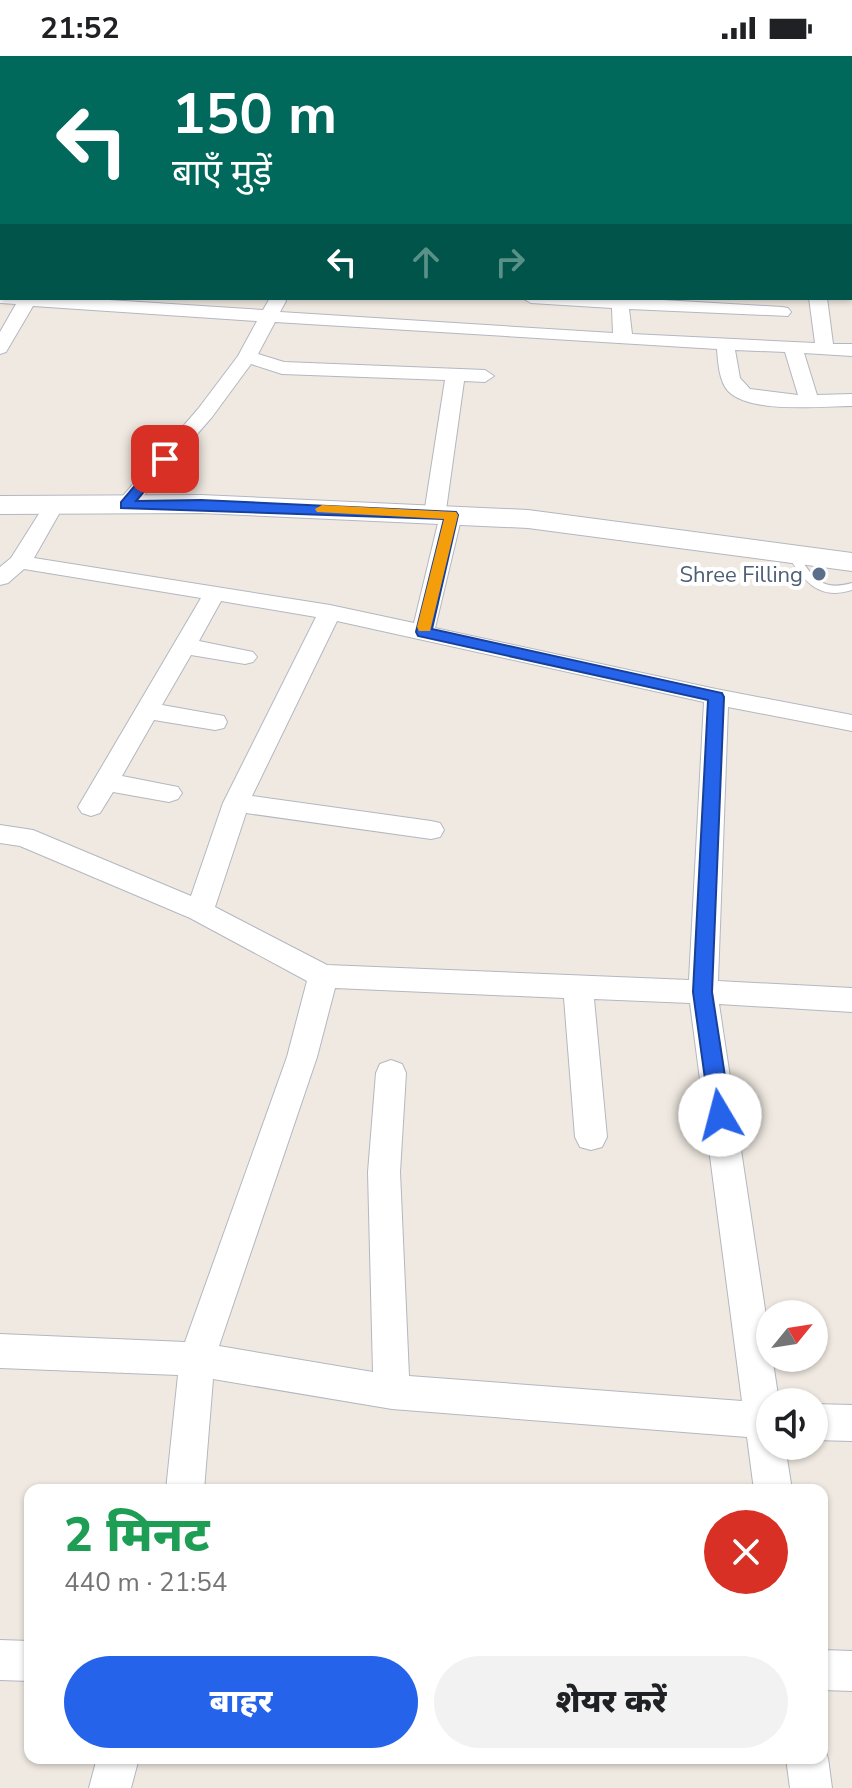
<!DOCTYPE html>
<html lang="hi">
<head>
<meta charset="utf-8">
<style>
	:root { --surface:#fff; --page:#f2f2f2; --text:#202124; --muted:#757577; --accent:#2563eb }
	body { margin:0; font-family:"Nunito Sans","Noto Sans Devanagari",sans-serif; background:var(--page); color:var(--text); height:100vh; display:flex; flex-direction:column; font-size:30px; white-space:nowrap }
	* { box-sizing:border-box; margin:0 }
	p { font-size:26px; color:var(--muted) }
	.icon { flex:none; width:44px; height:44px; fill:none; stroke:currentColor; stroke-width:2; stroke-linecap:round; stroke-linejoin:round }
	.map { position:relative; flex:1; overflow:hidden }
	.sheet { position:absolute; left:24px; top:1428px; width:804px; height:280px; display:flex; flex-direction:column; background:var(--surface); border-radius:16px; box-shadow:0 2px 6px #0004 }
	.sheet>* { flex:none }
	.hud { position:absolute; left:0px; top:0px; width:852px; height:244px; box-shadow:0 2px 6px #0004; background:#00695c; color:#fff; overflow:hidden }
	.needle { width:52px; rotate:60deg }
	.fabs { position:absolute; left:756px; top:1244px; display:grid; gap:16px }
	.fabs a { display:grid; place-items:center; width:72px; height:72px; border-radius:50%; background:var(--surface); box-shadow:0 2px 6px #0004; font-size:40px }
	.pin { position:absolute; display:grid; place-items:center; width:68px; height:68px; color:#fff; margin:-34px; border-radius:16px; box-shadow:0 4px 12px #0006 }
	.me { position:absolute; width:88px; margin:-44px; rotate:352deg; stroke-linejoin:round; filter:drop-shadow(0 0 6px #0008) }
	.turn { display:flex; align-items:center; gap:28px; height:168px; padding:0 40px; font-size:36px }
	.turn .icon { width:104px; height:104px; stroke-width:2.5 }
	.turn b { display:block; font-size:56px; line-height:68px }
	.lanes { display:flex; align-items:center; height:76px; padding:0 40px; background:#0003; justify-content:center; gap:40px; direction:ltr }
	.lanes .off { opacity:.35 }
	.round { display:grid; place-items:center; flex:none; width:84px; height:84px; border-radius:42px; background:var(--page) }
	.head { display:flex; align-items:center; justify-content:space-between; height:136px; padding:0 40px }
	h1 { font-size:48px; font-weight:800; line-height:60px; color:#1e9e55 }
	.cta { display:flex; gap:16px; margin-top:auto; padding:16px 40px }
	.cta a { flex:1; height:92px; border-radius:48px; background:var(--accent); color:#fff; font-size:32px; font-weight:800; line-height:92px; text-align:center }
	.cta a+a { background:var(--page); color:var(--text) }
	.status { display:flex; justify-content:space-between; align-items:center; height:56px; padding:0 40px; background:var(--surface); direction:ltr }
	.status svg { height:22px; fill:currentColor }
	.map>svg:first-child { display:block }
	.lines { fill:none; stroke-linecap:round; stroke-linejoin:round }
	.lane-casing { stroke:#b4b7c1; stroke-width:2 }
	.street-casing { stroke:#b4b7c1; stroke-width:2 }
	.secondary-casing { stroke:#b4b7c1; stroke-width:2 }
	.lane { fill:#fff; fill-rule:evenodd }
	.street { fill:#fff; fill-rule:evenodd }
	.secondary { fill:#fff; fill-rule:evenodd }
	.route { fill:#2563eb; stroke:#184099; stroke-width:2 }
	.slow { fill:#f59e0b }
	.service-dot { fill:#5c6f8a; stroke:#fff; stroke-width:3 }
	.labels { text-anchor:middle; stroke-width:8; stroke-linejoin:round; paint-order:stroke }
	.far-service-label { font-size:22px; fill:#4e5e75; stroke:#fff; text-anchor:end }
</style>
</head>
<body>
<div class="status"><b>21:52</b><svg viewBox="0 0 49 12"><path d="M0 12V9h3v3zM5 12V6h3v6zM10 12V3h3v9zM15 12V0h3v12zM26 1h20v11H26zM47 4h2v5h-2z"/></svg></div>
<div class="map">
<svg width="852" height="1732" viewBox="0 0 852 1732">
	<rect width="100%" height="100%" fill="#efe9e1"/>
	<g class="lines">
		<defs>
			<path id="lane" d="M792,495l4,1c17,25 24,40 56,31v7c-34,11 -49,-10 -65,-36z"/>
			<path id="street" d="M89,0h14l-15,2z
				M173,0h14l-15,2z
				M287,0h17l2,2h-17z
				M325,0h14l-15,2z
				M795,0h14l1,2h-14z
				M0,6h2l-2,10z
				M850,20h2v8h-2z
				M0,42h2v8h-2z
				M0,72h2v8h-2z
				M0,98l2,1v10l-2,-1z
				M850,98h2v10h-2z
				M0,128h2v10h-2z
				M0,156l2,1v10l-2,-1z
				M850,175h2v10h-2z
				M0,204h2v10h-2z
				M0,237l2,5h76l185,12 7,-12h14l2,3 -6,11 333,21 -1,-25 -81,-5 -9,-5h107l153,9 6,1 3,4 -3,4 -159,-7 3,25 183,9 -6,-45h18l6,46h19v12l-48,-3 13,42 35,-1v12c-30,0 -102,8 -124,-15 -9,-10 -10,-29 -11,-42l-442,-27 -17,32 26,8 201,8 9,6 -9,6 -21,-1 -18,129 12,1 4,4 -27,113 281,61 136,26v16l-124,-24 -10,274 134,7v24l-133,-8 60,398h-9v44h15l7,44h-38l-7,-53 -355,-28 -179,-30 -9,111h-38l12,-115 -178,-7v-34l185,8 102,-285 20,-76 -117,-63 -170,-72 -20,-3v-18l33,5 158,66 32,-93 93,-186 -95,-16 -22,40 54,11 4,5 -4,5 -8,2 -54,-9 -29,50 62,11 3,6 -3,6 -9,2 -61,-10 -32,56 56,11 4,6 -4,6 -9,3 -56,-10 -13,21 -9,3 -9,-3 -4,-6 123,-209 -177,-29 -16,14 -8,2v-18l11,-9 36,-57 7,-2 10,6 -30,53 296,47 84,18 25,-104 -11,-1 -4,-4 21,-134 -163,-6 -31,-10 -39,53 -80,92 -7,2 -10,-6 83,-96 40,-53 19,-35 -224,-15 -27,46 -6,2v-22l16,-28 -16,-1zM735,294l50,2 13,43 -48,-6 -10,-11zM337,565l367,81 -15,278 -362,-15 -112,-58 31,-94 185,26 9,-2 4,-7 -4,-7 -9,-2 -179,-25zM335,932l229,10 11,139 5,10 11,3 11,-3 5,-10 -13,-138 96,4 52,398 -333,-25 -9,-204 6,-99 -4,-9 -11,-4 -11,4 -4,9 -8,99 5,200 -154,-26 98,-289z
				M814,1348l38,1v36l-38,-1z
				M0,1584l30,1v40l-30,-1z
				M822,1594l30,1v40l-30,-1z
				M822,1687l6,15 4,30h-42l-4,-30h36z
				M97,1702h42l-8,30h-42z"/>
			<path id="secondary" d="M201,439l327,15 324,43v18l-324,-43 -327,-15 -201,1v-18z"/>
		</defs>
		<!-- lane casing -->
		<use href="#lane" class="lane-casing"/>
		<!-- street casing -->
		<use href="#street" class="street-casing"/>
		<!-- secondary casing -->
		<use href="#secondary" class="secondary-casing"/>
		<!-- lane -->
		<use href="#lane" class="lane"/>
		<!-- street -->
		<use href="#street" class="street"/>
		<!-- secondary -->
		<use href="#secondary" class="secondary"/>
	</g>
	<!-- route -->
	<path class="route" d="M165,399l7,4 -36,42 65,-1 255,12 2,3 -26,114 290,64 2,4 -12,295 19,123 -3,6 -8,2 -7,-2 -3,-6 -17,-123 15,-292 -290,-64 -2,-4 28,-113 -323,-11v-6l39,-46z"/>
	<!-- slow -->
	<path class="slow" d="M322,449l134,7 2,3 -28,116h-11l-2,-4 27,-108 -127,-7 -2,-3z"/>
	<!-- markers -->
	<circle class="service-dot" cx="819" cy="518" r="8"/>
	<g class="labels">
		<!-- far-service labels -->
		<g class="far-service-label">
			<text x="803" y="526">Shree Filling</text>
		</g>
	</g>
</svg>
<div class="fabs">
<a><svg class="needle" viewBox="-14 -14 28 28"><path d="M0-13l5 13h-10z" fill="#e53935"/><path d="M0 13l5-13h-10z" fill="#757577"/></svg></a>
<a><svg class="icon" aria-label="sound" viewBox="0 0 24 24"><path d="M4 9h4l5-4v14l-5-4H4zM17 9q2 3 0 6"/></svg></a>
</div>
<div class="pin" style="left:165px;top:403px;background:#d93025"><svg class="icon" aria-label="arrive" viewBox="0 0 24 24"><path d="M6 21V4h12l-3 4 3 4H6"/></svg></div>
<svg class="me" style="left:720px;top:1059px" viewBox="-20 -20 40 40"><circle r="19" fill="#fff"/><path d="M0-13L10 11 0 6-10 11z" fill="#2563eb"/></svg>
<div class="hud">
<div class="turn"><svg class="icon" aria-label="left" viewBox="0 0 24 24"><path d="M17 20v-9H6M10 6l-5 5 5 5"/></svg><div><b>150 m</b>बाएँ मुड़ें</div></div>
<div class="lanes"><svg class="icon" aria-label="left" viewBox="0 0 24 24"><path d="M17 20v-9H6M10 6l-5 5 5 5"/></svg><svg class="icon off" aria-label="ahead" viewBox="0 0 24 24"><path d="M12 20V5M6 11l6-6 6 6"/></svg><svg class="icon off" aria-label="right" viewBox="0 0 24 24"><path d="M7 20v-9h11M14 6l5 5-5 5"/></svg></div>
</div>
<section class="sheet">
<div class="head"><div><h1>2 मिनट</h1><p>440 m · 21:54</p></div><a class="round" style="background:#d93025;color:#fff"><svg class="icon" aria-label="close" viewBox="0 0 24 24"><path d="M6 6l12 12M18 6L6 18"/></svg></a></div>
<div class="cta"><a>बाहर</a><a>शेयर करें</a></div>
</section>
</div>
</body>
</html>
